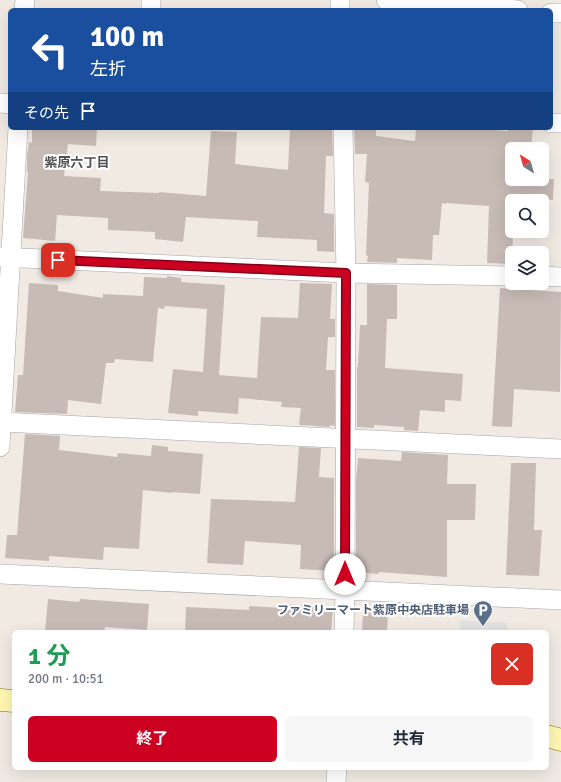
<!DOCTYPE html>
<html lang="ja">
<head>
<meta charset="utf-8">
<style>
	:root { --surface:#fff; --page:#f6f6f7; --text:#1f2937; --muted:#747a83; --accent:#cc0021 }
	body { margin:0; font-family:Signika,"Noto Sans JP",sans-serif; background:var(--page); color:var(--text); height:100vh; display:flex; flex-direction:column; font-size:15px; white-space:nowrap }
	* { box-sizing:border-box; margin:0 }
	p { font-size:13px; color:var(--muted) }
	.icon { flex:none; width:22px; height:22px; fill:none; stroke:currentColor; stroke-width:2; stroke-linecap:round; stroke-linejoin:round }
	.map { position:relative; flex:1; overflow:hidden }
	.sheet { position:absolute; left:12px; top:630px; width:537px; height:140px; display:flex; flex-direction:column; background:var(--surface); border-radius:6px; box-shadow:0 4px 16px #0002 }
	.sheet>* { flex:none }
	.guide { position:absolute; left:8px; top:8px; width:545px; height:122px; border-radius:6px; box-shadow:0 4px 16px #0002; background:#1a4fa0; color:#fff; overflow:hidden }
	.needle { width:26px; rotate:323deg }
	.fabs { position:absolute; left:505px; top:142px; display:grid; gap:8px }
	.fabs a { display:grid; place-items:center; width:44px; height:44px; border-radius:6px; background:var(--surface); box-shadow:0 4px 16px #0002; font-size:20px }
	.pin { position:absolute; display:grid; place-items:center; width:34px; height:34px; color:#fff; margin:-17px; border-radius:8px; box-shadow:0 2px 6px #0006 }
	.me { position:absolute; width:44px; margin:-22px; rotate:0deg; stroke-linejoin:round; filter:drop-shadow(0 0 3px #0008) }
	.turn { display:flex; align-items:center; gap:14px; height:84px; padding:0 16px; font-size:18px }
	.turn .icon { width:52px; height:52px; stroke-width:2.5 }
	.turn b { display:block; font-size:28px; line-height:34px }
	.then { display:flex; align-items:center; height:38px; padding:0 16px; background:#0003; gap:8px; font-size:15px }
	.round { display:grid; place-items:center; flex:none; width:42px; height:42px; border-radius:6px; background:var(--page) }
	.overview { display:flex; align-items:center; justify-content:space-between; height:68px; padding:0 16px }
	h1 { font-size:24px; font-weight:700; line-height:30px; color:#1e9e55 }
	.cta { display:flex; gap:8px; margin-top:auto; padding:8px 16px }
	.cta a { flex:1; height:46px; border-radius:6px; background:var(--accent); color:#fff; font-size:16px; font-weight:700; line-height:46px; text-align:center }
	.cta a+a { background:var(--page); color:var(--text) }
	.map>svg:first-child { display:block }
	.parking { fill:#e2e2e2 }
	.building { fill:#c8bbb6 }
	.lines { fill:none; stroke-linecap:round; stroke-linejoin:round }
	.street-casing { stroke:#a5a5a5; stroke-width:20 }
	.secondary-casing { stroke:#7a7400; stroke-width:23 }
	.street { stroke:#fff; stroke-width:19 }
	.secondary { stroke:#fff7b2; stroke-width:22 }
	.route-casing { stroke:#850015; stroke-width:10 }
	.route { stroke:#cc0021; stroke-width:7 }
	.labels { text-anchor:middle; stroke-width:4; stroke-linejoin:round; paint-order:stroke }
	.service-label { font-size:12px; font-weight:bold; fill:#4e5e75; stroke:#fff; text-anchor:end }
	.neighbourhood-label { font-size:13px; font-weight:bold; fill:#515151; stroke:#fff }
</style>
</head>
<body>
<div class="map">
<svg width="561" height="782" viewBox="0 0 561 782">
	<rect width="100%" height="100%" fill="#f0eae3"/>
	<!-- parking -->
	<path class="parking" d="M460,620l47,3v9h-48z"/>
	<!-- building -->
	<path class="building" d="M32,128h65l-1,18 -28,-2 -4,32 37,2 -1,13 59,2v-1l47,4 5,-65 26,1 -2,32 53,6 2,-42h42l1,28h-7l-2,57 10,1v38l-17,-1v-11l-60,-3 1,-16 -72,-4 -3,25 -28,-3v-7l-47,-2v-12l-51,-3 -2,26 -32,-3 5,-66h-1v-16l2,-14 3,1z
		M354,128l22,1v7l39,5 1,-13 46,2v-2h9l36,3 1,-3h25l-2,21h-19v30h42l-1,21 -27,-1v2h-14v30h1l-1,33 -25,-1 2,-57 -43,-3v1l-4,-1 -3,32h-6l-1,25 -35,-2v5l-30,-1 1,-6 -2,-1 3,-72 -4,-1 2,-28h-12z
		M167,276l14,2v4l44,3 -6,90 38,3 4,-61 37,1 2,-35 32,1 -2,35h5v18h-7l-2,33h9v56l-5,-1v2l-30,-2 -1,-1 2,-16 -20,-1 1,-5 -43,-4 -1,16 -40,-3v5l-30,-3 5,-44 30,3 4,-63 -42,-3 -1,3 -6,-1 -5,54 -38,-3 -1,4h-8l-5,41 -33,-4 -1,14 -52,-2 3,-37h5l6,-92 29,2v6l45,7v-4l40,2 1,-19 23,1z
		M367,284l30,1v34h-10l-2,49 78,6 -2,27 -16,-1v12l-25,-2 -2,21 -14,-1v-3l-30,-2v3l-17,-1v-60h1l2,-42h7z
		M500,288l61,4 -1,100 -46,-3 -2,38 -20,-1z
		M25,434l35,2 -1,14 58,7 1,-4 33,3 1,-11 16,2v4l35,3 -3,40 -28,-2v1l-29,-3 -4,59 -35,-2 -1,13 -54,-4v5l-44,-3 2,-23h10z
		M299,447l22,1 -2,29 15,1v93l-34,-2 1,-24 -56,-4 -2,24 -36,-2 4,-64 84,3z
		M402,452l46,3 -1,29h29l-1,36h-28v57l-68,-5 -1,2 -22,-2v-92l2,-22 43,3z
		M511,463h25l-2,67h8l-3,46 -33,-1z
		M48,599l31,3 1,-3 69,5 -2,26 -42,-3 -1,5h-59z
		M282,604l51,4 -2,24h-146l1,-25 63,3v-4l33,2z
		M363,611l25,1 -1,20h-25z"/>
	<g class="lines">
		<defs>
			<path id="street" d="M340,0v10
				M386,0l132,10
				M24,10l1,-10
				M151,10v-10
				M551,13h10
				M0,103l10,1
				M551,123h10
				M343,128l3,145 -1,316 -1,43
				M0,257l346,16 166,3
				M542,276l19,1
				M1,422l560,27
				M0,447l18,-319
				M0,574l561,26
				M336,782l1,-14"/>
			<path id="secondary" d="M0,700l14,1
				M547,736l14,4"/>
		</defs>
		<!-- street casing -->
		<use href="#street" class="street-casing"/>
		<!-- secondary casing -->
		<use href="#secondary" class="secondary-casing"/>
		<!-- street -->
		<use href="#street" class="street"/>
		<!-- secondary -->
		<use href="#secondary" class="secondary"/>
	</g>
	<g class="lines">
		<defs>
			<path id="route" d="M58,260l288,13 -1,301"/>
		</defs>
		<!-- route casing -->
		<use href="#route" class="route-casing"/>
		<!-- route -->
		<use href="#route" class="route"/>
	</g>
	<!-- icons -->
	<defs>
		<symbol id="parking-pin" viewBox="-11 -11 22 30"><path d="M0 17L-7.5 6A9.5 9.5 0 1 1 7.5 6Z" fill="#5c6f8a" stroke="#fff"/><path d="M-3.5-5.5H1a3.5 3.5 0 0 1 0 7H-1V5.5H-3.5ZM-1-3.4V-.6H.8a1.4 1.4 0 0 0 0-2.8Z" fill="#fff"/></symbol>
	</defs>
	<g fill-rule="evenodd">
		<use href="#parking-pin" x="472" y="599" width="22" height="30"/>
	</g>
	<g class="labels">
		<!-- service labels -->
		<g class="service-label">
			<text x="469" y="614">ファミリーマート紫原中央店駐車場</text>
		</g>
		<!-- neighbourhood labels -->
		<g class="neighbourhood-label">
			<text x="77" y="167">紫原六丁目</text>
		</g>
	</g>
</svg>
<div class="fabs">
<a><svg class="needle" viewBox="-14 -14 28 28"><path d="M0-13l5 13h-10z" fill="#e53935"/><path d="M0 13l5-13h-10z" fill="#747a83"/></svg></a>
<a><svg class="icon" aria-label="search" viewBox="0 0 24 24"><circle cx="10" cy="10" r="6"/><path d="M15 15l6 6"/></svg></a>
<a><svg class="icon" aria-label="layers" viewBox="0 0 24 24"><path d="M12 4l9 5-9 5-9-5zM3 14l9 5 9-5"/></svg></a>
</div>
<div class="pin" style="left:58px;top:260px;background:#d93025"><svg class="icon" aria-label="arrive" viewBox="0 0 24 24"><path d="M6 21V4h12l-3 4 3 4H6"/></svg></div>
<svg class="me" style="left:345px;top:574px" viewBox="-20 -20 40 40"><circle r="19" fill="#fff"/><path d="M0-13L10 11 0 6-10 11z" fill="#cc0021"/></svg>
<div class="guide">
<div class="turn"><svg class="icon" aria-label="left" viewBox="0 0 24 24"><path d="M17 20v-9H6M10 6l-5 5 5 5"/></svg><div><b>100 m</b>左折</div></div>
<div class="then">その先<svg class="icon" aria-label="arrive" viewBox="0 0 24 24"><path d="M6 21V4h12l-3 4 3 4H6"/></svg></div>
</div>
<section class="sheet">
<div class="overview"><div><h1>1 分</h1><p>200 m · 10:51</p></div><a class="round" style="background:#d93025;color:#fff"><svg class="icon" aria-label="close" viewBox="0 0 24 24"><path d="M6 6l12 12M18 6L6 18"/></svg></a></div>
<div class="cta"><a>終了</a><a>共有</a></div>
</section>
</div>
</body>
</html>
